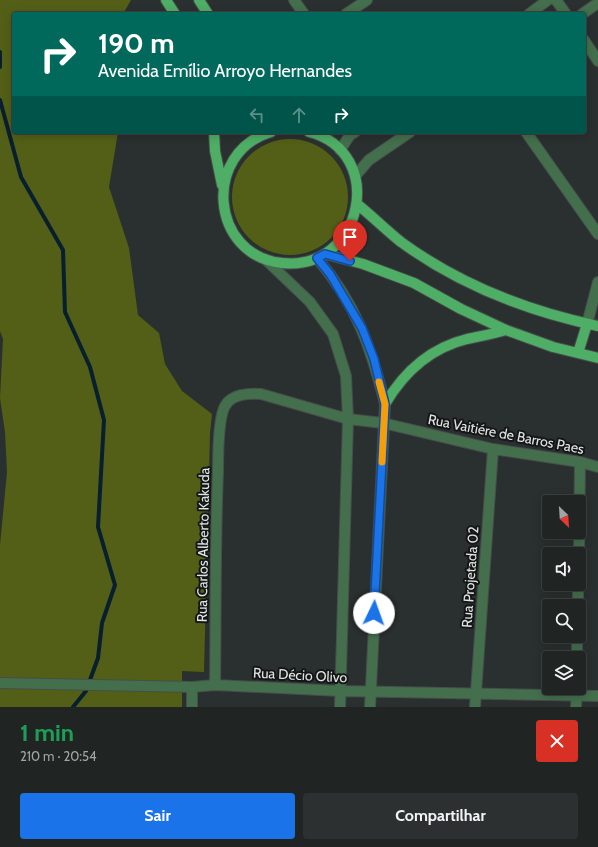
<!DOCTYPE html>
<html lang="pt">
<head>
<meta charset="utf-8">
<style>
	:root { --surface:#202423; --page:#2d3030; --text:#f1f3f6; --muted:#a2a4a6; --line:#3d4141; --accent:#1a73e8 }
	body { margin:0; font-family:Cabin,sans-serif; background:var(--page); color:var(--text); height:100vh; display:flex; flex-direction:column; font-size:15px; white-space:nowrap }
	* { box-sizing:border-box; margin:0 }
	p { font-size:13px; color:var(--muted) }
	.icon { flex:none; width:22px; height:22px; fill:none; stroke:currentColor; stroke-width:2; stroke-linecap:round; stroke-linejoin:round }
	.map { position:relative; height:707px; overflow:hidden }
	.side { display:flex; flex-direction:column; background:var(--surface); flex:1 }
	.side>* { flex:none }
	.guide { position:absolute; left:12px; top:12px; width:574px; height:122px; border-radius:4px; box-shadow:0 2px 10px #0003,0 0 0 1px var(--line); background:#00695c; color:#fff; overflow:hidden }
	.needle { width:26px; rotate:155deg }
	.controls { position:absolute; left:542px; top:495px; display:grid; gap:8px }
	.controls a { display:grid; place-items:center; width:44px; height:44px; border-radius:4px; background:var(--surface); box-shadow:0 2px 10px #0003,0 0 0 1px var(--line); font-size:20px }
	.pin { position:absolute; display:grid; place-items:center; width:34px; height:34px; color:#fff; margin:-41px -17px; border-radius:50% 50% 50% 0; rotate:-45deg; box-shadow:0 0 4px #0007 }
	.pin .icon { rotate:45deg }
	.me { position:absolute; width:44px; margin:-22px; rotate:3deg; stroke-linejoin:round; filter:drop-shadow(0 0 3px #0008) }
	.turn { display:flex; align-items:center; gap:14px; height:84px; padding:0 20px; font-size:18px }
	.turn .icon { width:52px; height:52px; stroke-width:2.5 }
	.turn b { display:block; font-size:28px; line-height:34px }
	.lanes { display:flex; align-items:center; height:38px; padding:0 20px; background:#0003; justify-content:center; gap:20px; direction:ltr }
	.lanes .off { opacity:.35 }
	.round { display:grid; place-items:center; flex:none; width:42px; height:42px; border-radius:4px; background:var(--page) }
	.overview { display:flex; align-items:center; justify-content:space-between; height:68px; padding:0 20px }
	h1 { font-size:24px; font-weight:700; line-height:30px; color:#1e9e55 }
	.action { display:flex; gap:8px; margin-top:auto; padding:8px 20px }
	.action a { flex:1; height:46px; border-radius:4px; background:var(--accent); color:#fff; font-size:16px; font-weight:700; line-height:46px; text-align:center }
	.action a+a { background:var(--page); color:var(--text) }
	.map>svg:first-child { display:block }
	.green { fill:#535f16 }
	.lines { fill:none; stroke-linecap:round; stroke-linejoin:round }
	.stream { stroke:#081f2f; stroke-width:4 }
	.minor-casing { stroke:#474d4c; stroke-width:12 }
	.major-casing { stroke:#474d4c; stroke-width:12 }
	.minor { stroke:#436f4c; stroke-width:10 }
	.major { stroke:#4eae65; stroke-width:10 }
	.route-casing { stroke:#114b97; stroke-width:10 }
	.route { stroke:#1a73e8; stroke-width:7 }
	.slow { stroke:#f59e0b; stroke-width:7 }
	.labels { text-anchor:middle; stroke-width:4; stroke-linejoin:round; paint-order:stroke }
	.street-label { font-size:14px; fill:#e2e5e5; stroke:#151717 }
</style>
</head>
<body>
<div class="map">
<svg width="598" height="707" viewBox="0 0 598 707">
	<rect width="100%" height="100%" fill="#2a302f"/>
	<!-- green -->
	<path class="green" d="M0,0h131l-8,14h-109v118h104l-9,55 20,61 9,67 21,18 6,31 17,27 30,23 -2,19 -6,239 -22,-1v36h-182v-162l7,-73 -2,-40 -5,-34 3,-59 -3,-8z
		M232 197a58 58 0 1 1 116 0a58 58 0 1 1-116 0Z"/>
	<g class="lines">
		<!-- stream -->
		<path class="stream" d="M0,52v15
			M0,100l21,77 42,73 2,62 25,55 14,53 -6,107 17,58 -13,38 -4,35 -8,22
			M73,707l13,-16"/>
		<defs>
			<path id="minor" d="M294,0l10,14
				M556,0l10,14
				M346,14l21,-14
				M529,14l19,-14
				M582,14l16,-11
				M584,40l14,21
				M526,132l72,102
				M340,150l10,-15 5,-3
				M355,176l14,-16 41,-28
				M317,258c39,46 54,89 68,146l-15,303
				M265,259l45,43 23,32 13,42 2,43 -8,288
				M587,324l11,-42
				M579,554l1,-92
				M578,606v-22
				M577,658v-22
				M0,683l192,4 23,-2 126,6 257,5
				M215,685c1,-71 0,-142 3,-213 0,-15 0,-54 7,-66 6,-12 24,-13 36,-12l87,25 35,4 110,26 87,13 18,5
				M192,707v-20
				M475,707l18,-258
				M576,707l1,-19"/>
			<path id="major" d="M166,0l9,14
				M199,0l9,14
				M214,132l1,19 7,34
				M271,132c-69,20 -61,124 11,131 81,9 106,-111 27,-131
				M357,204c15,12 29,26 44,38 59,43 126,69 197,84
				M325,254l38,10 51,19 47,26 45,21 47,17 45,11
				M578,353l9,-29
				M385,404c19,-32 45,-56 82,-65 14,-3 26,-5 39,-9"/>
		</defs>
		<!-- minor casing -->
		<use href="#minor" class="minor-casing"/>
		<!-- major casing -->
		<use href="#major" class="major-casing"/>
		<!-- minor -->
		<use href="#minor" class="minor"/>
		<!-- major -->
		<use href="#major" class="major"/>
	</g>
	<g class="lines">
		<defs>
			<path id="route" d="M350,261l-25,-7 -8,4 13,16 32,54 12,31 11,45 -11,209"/>
		</defs>
		<!-- route casing -->
		<use href="#route" class="route-casing"/>
		<!-- route -->
		<use href="#route" class="route"/>
		<!-- slow -->
		<path class="slow" d="M379,382l6,22 -3,58"/>
	</g>
	<g class="labels">
		<!-- street labels -->
		<g class="street-label">
			<text transform="translate(506 434) rotate(11)" y="5">Rua Vaitiére de Barros Paes</text>
			<text transform="translate(203 545) rotate(-89)" y="5">Rua Carlos Alberto Kakuda</text>
			<text transform="translate(470 577) rotate(-86)" y="5">Rua Projetada 02</text>
			<text transform="translate(300 675) rotate(3)" y="5">Rua Décio Olivo</text>
		</g>
	</g>
</svg>
<div class="controls">
<a><svg class="needle" viewBox="-14 -14 28 28"><path d="M0-13l5 13h-10z" fill="#e53935"/><path d="M0 13l5-13h-10z" fill="#a2a4a6"/></svg></a>
<a><svg class="icon" aria-label="sound" viewBox="0 0 24 24"><path d="M4 9h4l5-4v14l-5-4H4zM17 9q2 3 0 6"/></svg></a>
<a><svg class="icon" aria-label="search" viewBox="0 0 24 24"><circle cx="10" cy="10" r="6"/><path d="M15 15l6 6"/></svg></a>
<a><svg class="icon" aria-label="layers" viewBox="0 0 24 24"><path d="M12 4l9 5-9 5-9-5zM3 14l9 5 9-5"/></svg></a>
</div>
<div class="pin" style="left:350px;top:261px;background:#d93025"><svg class="icon" aria-label="arrive" viewBox="0 0 24 24"><path d="M6 21V4h12l-3 4 3 4H6"/></svg></div>
<svg class="me" style="left:374px;top:613px" viewBox="-20 -20 40 40"><circle r="19" fill="#fff"/><path d="M0-13L10 11 0 6-10 11z" fill="#1a73e8"/></svg>
<div class="guide">
<div class="turn"><svg class="icon" aria-label="right" viewBox="0 0 24 24"><path d="M7 20v-9h11M14 6l5 5-5 5"/></svg><div><b>190 m</b>Avenida Emílio Arroyo Hernandes</div></div>
<div class="lanes"><svg class="icon off" aria-label="left" viewBox="0 0 24 24"><path d="M17 20v-9H6M10 6l-5 5 5 5"/></svg><svg class="icon off" aria-label="ahead" viewBox="0 0 24 24"><path d="M12 20V5M6 11l6-6 6 6"/></svg><svg class="icon" aria-label="right" viewBox="0 0 24 24"><path d="M7 20v-9h11M14 6l5 5-5 5"/></svg></div>
</div>
</div>
<section class="side">
<div class="overview"><div><h1>1 min</h1><p>210 m · 20:54</p></div><a class="round" style="background:#d93025;color:#fff"><svg class="icon" aria-label="close" viewBox="0 0 24 24"><path d="M6 6l12 12M18 6L6 18"/></svg></a></div>
<div class="action"><a>Sair</a><a>Compartilhar</a></div>
</section>
</body>
</html>
